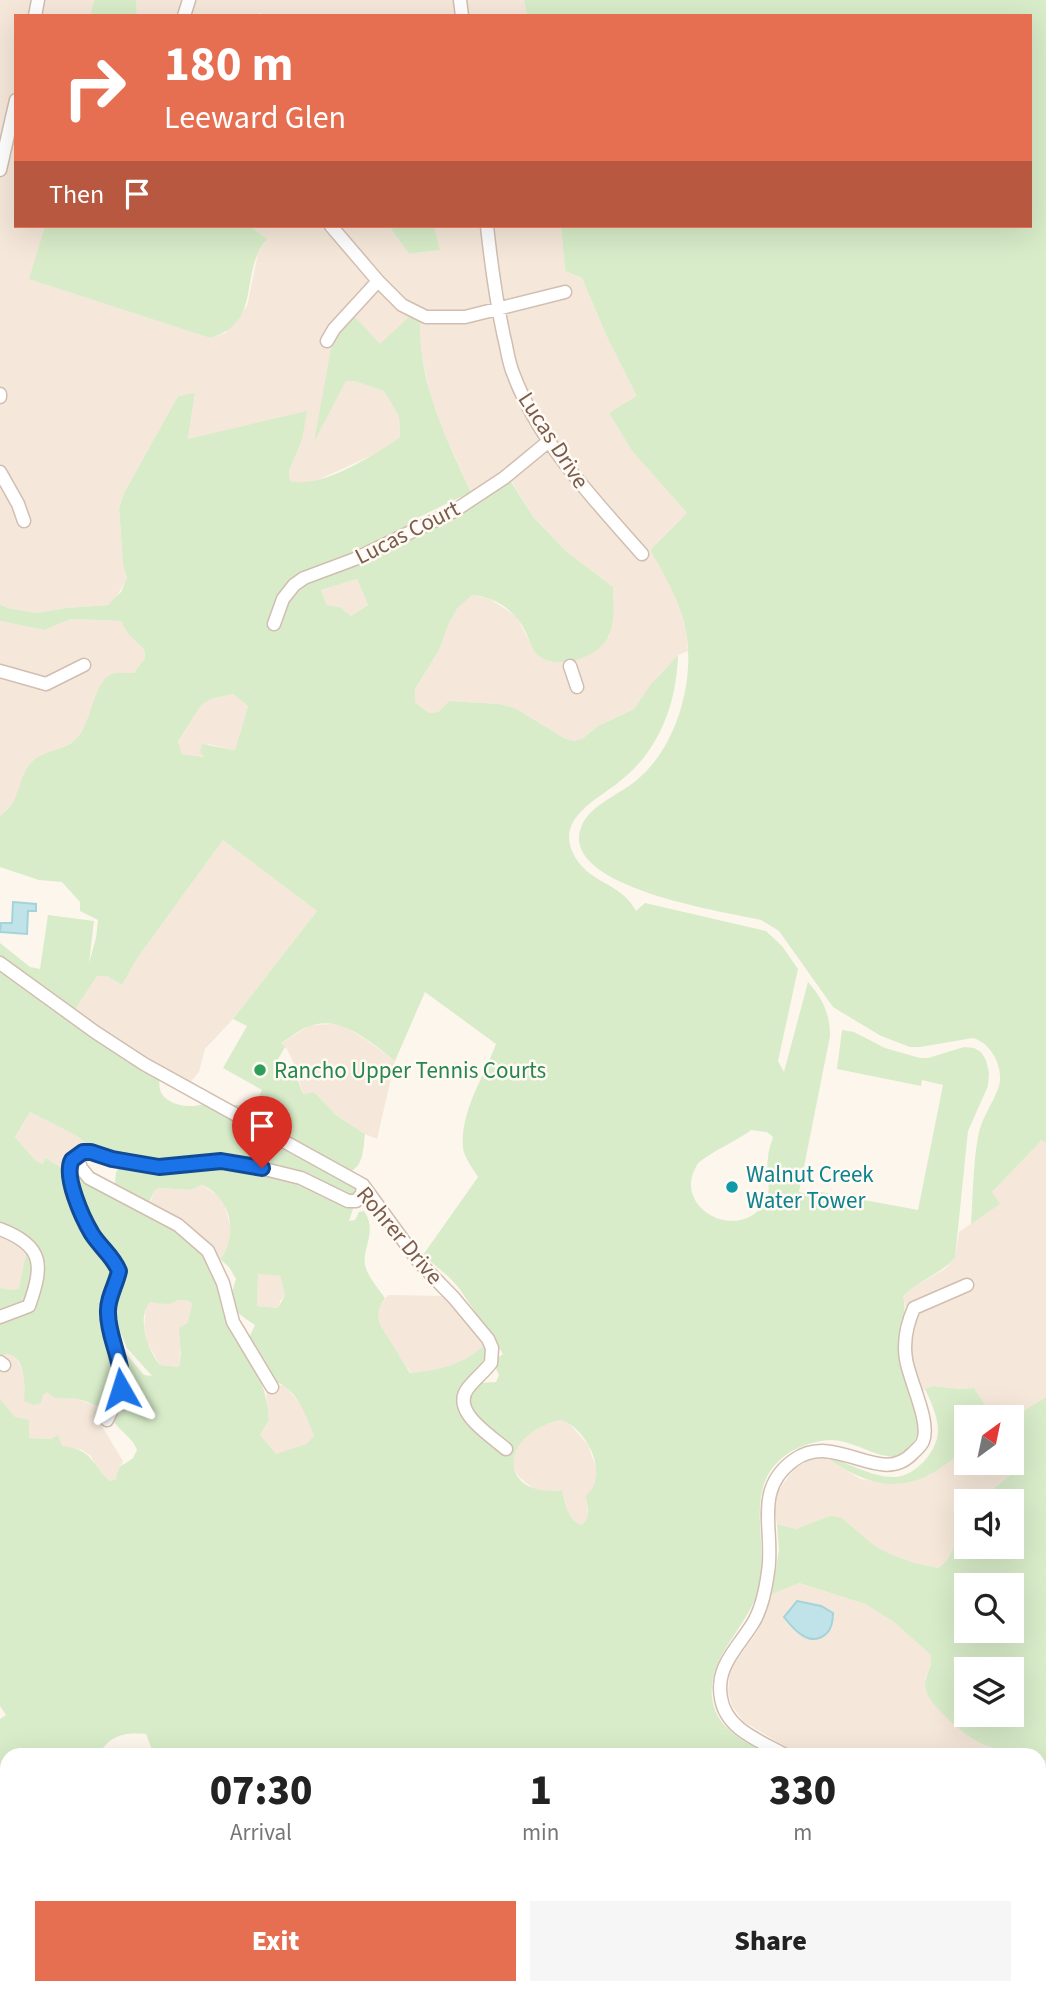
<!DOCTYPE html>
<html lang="en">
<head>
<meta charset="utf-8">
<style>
	:root { --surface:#fff; --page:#f6f6f6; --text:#222; --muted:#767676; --accent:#e76f51 }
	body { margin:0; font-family:"Source Sans 3",sans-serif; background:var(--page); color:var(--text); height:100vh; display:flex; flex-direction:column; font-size:26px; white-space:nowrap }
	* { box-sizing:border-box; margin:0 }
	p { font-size:23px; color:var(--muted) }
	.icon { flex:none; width:38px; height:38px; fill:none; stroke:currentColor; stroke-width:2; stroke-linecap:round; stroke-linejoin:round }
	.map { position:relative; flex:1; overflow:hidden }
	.details { position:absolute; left:0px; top:1748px; width:1046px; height:247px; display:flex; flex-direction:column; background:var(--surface); border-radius:21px 21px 0 0; box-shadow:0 7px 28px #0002 }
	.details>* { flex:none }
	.guide { position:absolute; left:14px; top:14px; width:1018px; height:214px; border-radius:0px; box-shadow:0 7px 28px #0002; background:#e76f51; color:#fff; overflow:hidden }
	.needle { width:46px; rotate:33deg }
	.tools { position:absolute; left:954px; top:1405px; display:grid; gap:14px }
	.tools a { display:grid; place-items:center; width:70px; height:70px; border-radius:0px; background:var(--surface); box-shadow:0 7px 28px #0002; font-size:35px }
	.pin { position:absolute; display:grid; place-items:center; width:60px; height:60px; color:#fff; margin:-72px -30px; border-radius:50% 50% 50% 0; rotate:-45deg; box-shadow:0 0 7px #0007 }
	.pin .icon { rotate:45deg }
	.me { position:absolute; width:77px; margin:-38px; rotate:354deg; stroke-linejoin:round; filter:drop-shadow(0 0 5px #0008) }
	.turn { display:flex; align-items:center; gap:24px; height:147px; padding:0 35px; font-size:32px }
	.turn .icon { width:91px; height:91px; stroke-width:2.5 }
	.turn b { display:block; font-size:49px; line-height:60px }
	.then { display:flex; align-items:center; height:66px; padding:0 35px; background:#0003; gap:14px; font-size:26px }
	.eta { display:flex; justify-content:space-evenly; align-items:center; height:119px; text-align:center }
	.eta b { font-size:42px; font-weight:800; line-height:49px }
	.cta { display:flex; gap:14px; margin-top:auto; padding:14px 35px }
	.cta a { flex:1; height:80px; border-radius:0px; background:var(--accent); color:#fff; font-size:28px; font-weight:800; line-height:80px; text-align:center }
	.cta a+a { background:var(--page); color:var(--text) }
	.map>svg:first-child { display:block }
	.residential { fill:#f5e8da }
	.green { fill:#d8ecc9; fill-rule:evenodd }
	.water { fill:#bfe3e8; stroke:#a5d3da; stroke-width:2 }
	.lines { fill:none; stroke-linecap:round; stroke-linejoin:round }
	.minor-casing { stroke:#d1beb0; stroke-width:15 }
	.minor { stroke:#fff; stroke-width:12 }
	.route-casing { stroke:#114b97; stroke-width:18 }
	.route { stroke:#1a73e8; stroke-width:12 }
	.leisure-dot { fill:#2e9e5b; stroke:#fffaf3; stroke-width:2.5 }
	.culture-dot { fill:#0f9aa8; stroke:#fffaf3; stroke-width:2.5 }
	.labels { text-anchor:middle; stroke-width:5; stroke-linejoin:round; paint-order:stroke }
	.street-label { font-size:23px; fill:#7a5c4d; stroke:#fffaf3 }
	.leisure-label { font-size:23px; fill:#27864d; stroke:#fffaf3; text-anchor:start }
	.culture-label { font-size:23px; fill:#0d838f; stroke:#fffaf3; text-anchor:start }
</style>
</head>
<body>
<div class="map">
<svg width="1046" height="1994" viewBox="0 0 1046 1994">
	<rect width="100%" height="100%" fill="#fdf6ec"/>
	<!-- residential -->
	<path class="residential" d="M0,0h94l-4,16h-74v210h29l-15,53 180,59 15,-5 22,-27 11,-53 9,-14 -17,-13h139l20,28 31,-4 -6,-24h127l4,45 17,7 25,59 31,60 -29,16 23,38 55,62 -37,37 19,33 11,26 6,23 2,19 -10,4 -19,20 -25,34 -36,17 -16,13 -9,2 -9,-3 -49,-30 -15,-4 -51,-3 -11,11 -9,1 -15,-12 1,-12 24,-39 10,-27 8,-14 15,-14 18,4 26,17 18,34 34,12 20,-8 21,-17 5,-35 -1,-15 -46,-35 -33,-34 -29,-47 -34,21 -30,-66 -11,-32 -11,-51 1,-22 -11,-3 -29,27 -27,-28 -39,123 32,-59h8l30,10 15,24 1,22 -25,17 -57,26 -18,4 -10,-3 -1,-10 13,-31 -114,-1 7,-45 -17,2 -54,97 -5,15 4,57 4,14 -13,22 -6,4 -42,3 -29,5 -29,-5 -8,-4z
		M136,0h388l3,16h-253l-16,-3 -1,3h-120z
		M357,579l11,26 -17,11 -11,-9 -13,-2 -6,-15z
		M71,619l51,2 6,13 16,15 1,9 -11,15h-12l-25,19 -6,24 -14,23 -21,12 -14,4 -28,46 -14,16v-196l44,9z
		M233,694l15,12 -13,44 -27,-6 -3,13 -23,-3 -4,-11 23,-39 10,-5z
		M223,840l94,71 -84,108 -28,30 -6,23 -9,11 -9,-2 -107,-70 23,-35h10l15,9 16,-28z
		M333,1024l12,3 20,12 30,22 -18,78 -12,-5 -28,-18 -23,-24 -11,2 -8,-28 -8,-17 -7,-5 31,-19z
		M30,1112l47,24 13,10 -23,14 -4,9 -17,-11 -4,6 -7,-4 -20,-23z
		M1043,1139l3,4v254l-34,21 -19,-1 -19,-29 -12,1 -28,-3 -22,9 -10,-69 4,-17 -3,-13 9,-8 33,-19 10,-11 4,-26 40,-28 -7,-12z
		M202,1185l21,14 8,30 -2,16 -9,14 -9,-11 -61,-44 4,-13 5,-3 31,2z
		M0,1233l28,20 -9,35 -6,2 -13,-2z
		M258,1273l22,3 5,19 -5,6 -1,7 -22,-2z
		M388,1295l62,1 35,49 -15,13 -30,12 -29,3 -30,-44 -4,-13 3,-10z
		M177,1300l12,1 3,3 -4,18 -5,3 -4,42 -19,-2 -13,-23 -3,-14 2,-21 4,-5 16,2z
		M10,1353l6,3 9,21 2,9 16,9 5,-4 3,5 7,2h17l28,11 5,-1 -8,15 23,38 -7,18 -6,2 -14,-14 -5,-11 -9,-6 -20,-4 -11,-7 -23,-1 -28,-39v-37l5,-8z
		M284,1384l20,25 10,28 -8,7 -30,11 -16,-20 9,-15 -3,-28z
		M561,1420l7,2 20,23 9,25 -1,11 -9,20 1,15 -6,10 -5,-2 -8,-9 -7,-25 -19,2 -8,-2 -16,-13 -6,-10v-11l7,-14 8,-8 13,-8z
		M966,1450v13h39l8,10 -35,28 -12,1v12l-8,18 -6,21 -6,10 -8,5 -23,-5 -25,-9 -15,-8 -33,-28 -46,11 -19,-5 -3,-16 3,-16 18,-24 15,-8 17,-2 33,21 36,5 33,-9z
		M798,1583l67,21 29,18 37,32 1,6 -7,19v11l13,18 15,15 39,26 23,6h-215l-56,-33 -12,-16 -4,-14 2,-22 27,-38 15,-38z
		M1040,1760h6v78l-6,4z
		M0,1849h7v71h-7z
		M810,1988h62l5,6h-69z"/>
	<!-- green -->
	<path class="green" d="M94,0h42l1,16h-47z
		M524,0h522v1143l-4,-3 -50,52 8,12 -29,20c2,-29 2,-59 7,-87 3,-19 15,-33 21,-51 5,-19 -8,-43 -26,-48l-53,9h-10l-29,-11 -48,-29 -54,-76 -18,-11c-36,-8 -207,-33 -179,-95 10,-22 40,-31 57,-47 38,-33 56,-97 47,-146 -5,-29 -21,-56 -36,-82l37,-37 -55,-62 -23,-38 28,-17 -30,-59 -25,-59 -17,-7 -4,-45h470v-210h-504z
		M45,226h205l17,13c-3,4 -7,9 -9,14 -15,34 -1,71 -48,85l-181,-59z
		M389,226h45l6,24 -31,4z
		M354,316l26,28 29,-27 11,4c-2,61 26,117 51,171l-60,29v13l48,-22 49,-35 26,41 33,34 46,35c1,15 2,33 -4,48 -9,22 -50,36 -70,21 -7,-5 -9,-15 -13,-23 -10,-22 -30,-36 -54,-38l-15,14 -8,14 -10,27 -24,39v13l14,11 9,-1 11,-11 51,3 15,4 49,30 9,3 9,-2 16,-13 36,-17 18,-26 26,-28c-1,36 -11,72 -33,101 -7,9 -17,19 -26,26 -21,17 -61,35 -47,69 15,34 49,30 64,60l9,-8 121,28 16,15 16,23 -20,92 6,11 24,-90c15,17 22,32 22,54l-31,156 20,5 2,-5 97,18 25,-125 -21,-5 -1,6 -84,-17 5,-39 12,2 31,16 35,10h8l36,-11 10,1 7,4 5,8 3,13 -1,13 -20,45 -13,127c-16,17 -37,23 -52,38 5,20 -4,40 -1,61 3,24 15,47 18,71 -20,55 -53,13 -89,12 -13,0 -30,6 -41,12 -52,34 -18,90 -32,139 -12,40 -57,70 -44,116 7,24 35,37 55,48h-615l-8,-21c-23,-2 -36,2 -48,21h-91v94h-7v-130l6,-4 -6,-9v-307l15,18 14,3v18l22,1 7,-4 4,11c32,4 27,16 48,35l6,-2c4,-17 6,-12 17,-21l4,-8c-4,-13 -19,-19 -25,-32 5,-31 24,-33 6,-69l9,6 17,20 8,1 -25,-28 -6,-14 -12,4c5,27 17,45 -1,70l-5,1c-7,-3 -14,-7 -22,-9 -12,-5 -25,3 -34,-8l-4,3 -2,8 -7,2 -10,-4c2,-14 1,-49 -19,-47l-5,8v-74l13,2 6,-2 7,-34 2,-1c5,7 5,17 12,22 3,-22 -19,-51 -40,-51v-255l95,70 65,39c-6,25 26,32 44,26l115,61 36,23 -2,21 -4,12 6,-1 4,-8 5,-1c14,20 -2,37 1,54 3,12 13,23 20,33 -14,21 -4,27 7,46 6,9 12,19 18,29 32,-3 51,-8 75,-28l3,10 -1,6 -27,29 -3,12 23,-19 16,-1 3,-7 -4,-9 1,-7 7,-5c-12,-21 -27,-40 -40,-60 -9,-15 -28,-28 -40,-39l55,-78c-5,-8 -14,-20 -15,-29 -3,-37 21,-71 33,-104l-71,-52 -30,69c-22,-17 -54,-47 -85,-35 -10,3 -20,12 -29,17l4,4 -8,14 21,12 -3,6 2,-1 6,16 11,-2 23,24 28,18c-2,14 -1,33 -16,38l-117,-64 3,-3h15l25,12 -20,-12 7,-15 -39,-22 24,-42 -14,-7 84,-108 -94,-71 -85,117 -16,28 -15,-9h-10l-23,35 -26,-22 -48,-31v-15l30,24 10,2 8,-54 46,6 -5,42 7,-25 2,-18 -18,-9v-9l-18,-20 -23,-2 -39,-13v-50c4,-5 11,-11 14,-17 7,-13 7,-28 19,-39 12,-11 30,-10 43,-22 16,-15 17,-58 36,-65 6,-2 15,-1 22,-1l11,-15 -1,-9 -16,-15 -7,-13 -50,-2 -27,11 -44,-9v-17l8,4 29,5 29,-5 42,-3 13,-13 6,-14 -4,-13 -4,-57 5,-15 54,-97 17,-3 -7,46 119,-28 -5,29 -13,31 1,10c32,8 84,-26 110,-44l-1,-21 -15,-25 -30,-10h-8l-32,61 18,-99 9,-17zM357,579l11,26 -17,11 -11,-9 -13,-2 -6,-15zM233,694l15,12 -13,44 -33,-6 -2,8 4,5 -22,-3 -4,-12 23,-37 10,-6zM30,1112l47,24 13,10 25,8 6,4 2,5 -7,9 -1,11 -6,11 -23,-16 -12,-14 -2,7c8,33 19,63 45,86l-2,7 -26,-27 -15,-33 -11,-35 -17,-11 -4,6 -7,-4 -20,-23zM751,1130l16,2 6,5c-2,7 -5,14 -5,21 -3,16 6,33 -5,47 -28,38 -92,1 -66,-40 7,-10 42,-25 54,-35zM202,1185c29,12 37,50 18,74l9,8 7,12c-9,28 -4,31 19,46l-6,13 1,5 24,38c23,7 32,35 40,55l-8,8 -30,10 -16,-19 9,-15c-3,-49 -25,-58 -40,-98 -9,-24 -10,-50 -26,-70 -18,-23 -43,-32 -67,-45l11,1 7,-17 5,-3 31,2zM258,1274l22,2 5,19 -7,13 -21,-2zM177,1300l12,1 3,3 -4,18 -9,6 2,25 -2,14 -19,-2c-12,-15 -24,-46 -10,-63 9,1 21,5 27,-2zM561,1420c25,7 50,56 25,75 1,12 6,20 -4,30 -15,-4 -16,-22 -20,-35 -62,9 -67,-55 -1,-70z
		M934,1386l28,3 12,-1 19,29 -27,1v32c-12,8 -24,18 -37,25 -38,19 -70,5 -102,-17 23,4 44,20 69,19 19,-1 42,-26 42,-46 0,-14 -7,-29 -13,-42z
		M1046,1397v363h-6v-5c-40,0 -66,-10 -94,-38 -7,-7 -17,-17 -20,-26 -5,-13 9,-25 4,-37l-36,-32 -29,-18 -66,-21 -27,11 7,-44 -2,-26 19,5 34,-13 12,2 33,28 15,8 25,9 23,5c20,-12 16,-36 28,-54v33h46v-45l-34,-1 35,-28 -8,-10h7v-45zM966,1586h46v45h-46zM966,1670h46v45h-46z
		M1046,1849v57l-6,-3v-47z
		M1040,1919l6,1v74h-169l-5,-6h168z
		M0,1920h7v68h803l-2,6h-808z"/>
	<!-- water -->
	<path class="water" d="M13,902l23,2v7h-8l-1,23 -27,-2 1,-9h11z
		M797,1601l24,5 12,7c0,8 -1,16 -7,21 -16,14 -32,-4 -42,-17z"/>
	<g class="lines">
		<defs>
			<path id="minor" d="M460,0l2,16
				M35,16l3,-16
				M184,16l5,-16
				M0,170l16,-70
				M331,226l47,55 24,24 24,12h39l100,-25
				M487,226c4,37 9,74 17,111 3,11 4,24 9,36 26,70 81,126 129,181
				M327,341l7,-12 44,-48
				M0,394v3
				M0,472l18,32 6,17
				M274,624l9,-25 11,-14 10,-7 51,-19 99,-48 50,-33 45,-37
				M570,666l7,21
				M0,671l46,13 38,-19
				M0,963l95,69 49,32 219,121 56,77 35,36 34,41 4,9 -1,15c-7,9 -16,16 -23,25 -18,23 22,47 38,61
				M77,1156l-8,8c0,22 12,52 23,70 9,14 21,22 27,37l-9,27 -2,16 15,64 -1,11 -15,31
				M0,1229c45,17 43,37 29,77l-29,11
				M0,1362l4,3
				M272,1387l-39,-65 -10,-39 -15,-32 -30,-26 -89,-47 -8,-10 -4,-12 6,-5 76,16 62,-5 19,1 61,15 47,23h8l6,-7 1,-9
				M785,1755c-24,-14 -59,-25 -64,-57 -6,-32 17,-50 32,-75 8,-13 13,-36 15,-51 7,-41 -16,-82 26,-112 42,-30 86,28 119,-7 3,-3 9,-8 10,-12 8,-19 -14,-61 -17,-82 -3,-18 1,-35 8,-51l53,-23
				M1040,1912l6,2"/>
		</defs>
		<!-- minor casing -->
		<use href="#minor" class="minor-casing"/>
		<!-- minor -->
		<use href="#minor" class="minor"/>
	</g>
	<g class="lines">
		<defs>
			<path id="route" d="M121,1389c3,-28 -13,-50 -13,-76 -1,-14 8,-28 11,-42 -6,-15 -18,-23 -27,-37 -9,-15 -29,-58 -20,-74l11,-8h8l21,7 47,8 62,-6 41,7"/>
		</defs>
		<!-- route casing -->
		<use href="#route" class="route-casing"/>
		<!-- route -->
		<use href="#route" class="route"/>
	</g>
	<!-- markers -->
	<circle class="leisure-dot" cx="260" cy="1070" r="7"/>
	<circle class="culture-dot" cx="732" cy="1187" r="7"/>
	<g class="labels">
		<!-- street labels -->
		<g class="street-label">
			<text transform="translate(554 440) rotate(57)" y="8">Lucas Drive</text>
			<text transform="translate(407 532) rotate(-27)" y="8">Lucas Court</text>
			<text transform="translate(400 1235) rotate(50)" y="8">Rohrer Drive</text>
		</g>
		<!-- leisure labels -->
		<g class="leisure-label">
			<text x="274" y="1078">Rancho Upper Tennis Courts</text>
		</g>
		<!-- culture labels -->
		<g class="culture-label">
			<text x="746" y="1182">Walnut Creek<tspan x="746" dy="26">Water Tower</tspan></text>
		</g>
	</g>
</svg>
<div class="tools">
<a><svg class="needle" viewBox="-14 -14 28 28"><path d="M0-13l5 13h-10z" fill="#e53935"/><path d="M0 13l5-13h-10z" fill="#767676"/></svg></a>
<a><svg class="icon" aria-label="sound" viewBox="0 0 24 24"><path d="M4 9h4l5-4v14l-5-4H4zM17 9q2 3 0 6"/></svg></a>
<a><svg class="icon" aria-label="search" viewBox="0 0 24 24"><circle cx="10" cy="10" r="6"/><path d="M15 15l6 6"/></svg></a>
<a><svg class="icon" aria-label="layers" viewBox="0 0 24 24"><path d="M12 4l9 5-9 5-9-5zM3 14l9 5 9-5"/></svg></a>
</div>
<div class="pin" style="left:262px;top:1168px;background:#d93025"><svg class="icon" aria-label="arrive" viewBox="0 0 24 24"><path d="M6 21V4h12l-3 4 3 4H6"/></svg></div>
<svg class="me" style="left:121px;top:1389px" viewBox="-20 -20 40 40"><path d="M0-17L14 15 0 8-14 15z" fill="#1a73e8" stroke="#fff" stroke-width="4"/></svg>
<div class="guide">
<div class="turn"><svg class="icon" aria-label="right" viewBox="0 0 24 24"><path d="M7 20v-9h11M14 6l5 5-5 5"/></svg><div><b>180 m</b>Leeward Glen</div></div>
<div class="then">Then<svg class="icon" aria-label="arrive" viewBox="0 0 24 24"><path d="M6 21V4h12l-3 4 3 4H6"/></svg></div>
</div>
<section class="details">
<div class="eta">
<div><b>07:30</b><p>Arrival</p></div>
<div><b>1</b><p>min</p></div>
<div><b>330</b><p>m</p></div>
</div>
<div class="cta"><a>Exit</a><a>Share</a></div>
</section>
</div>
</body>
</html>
